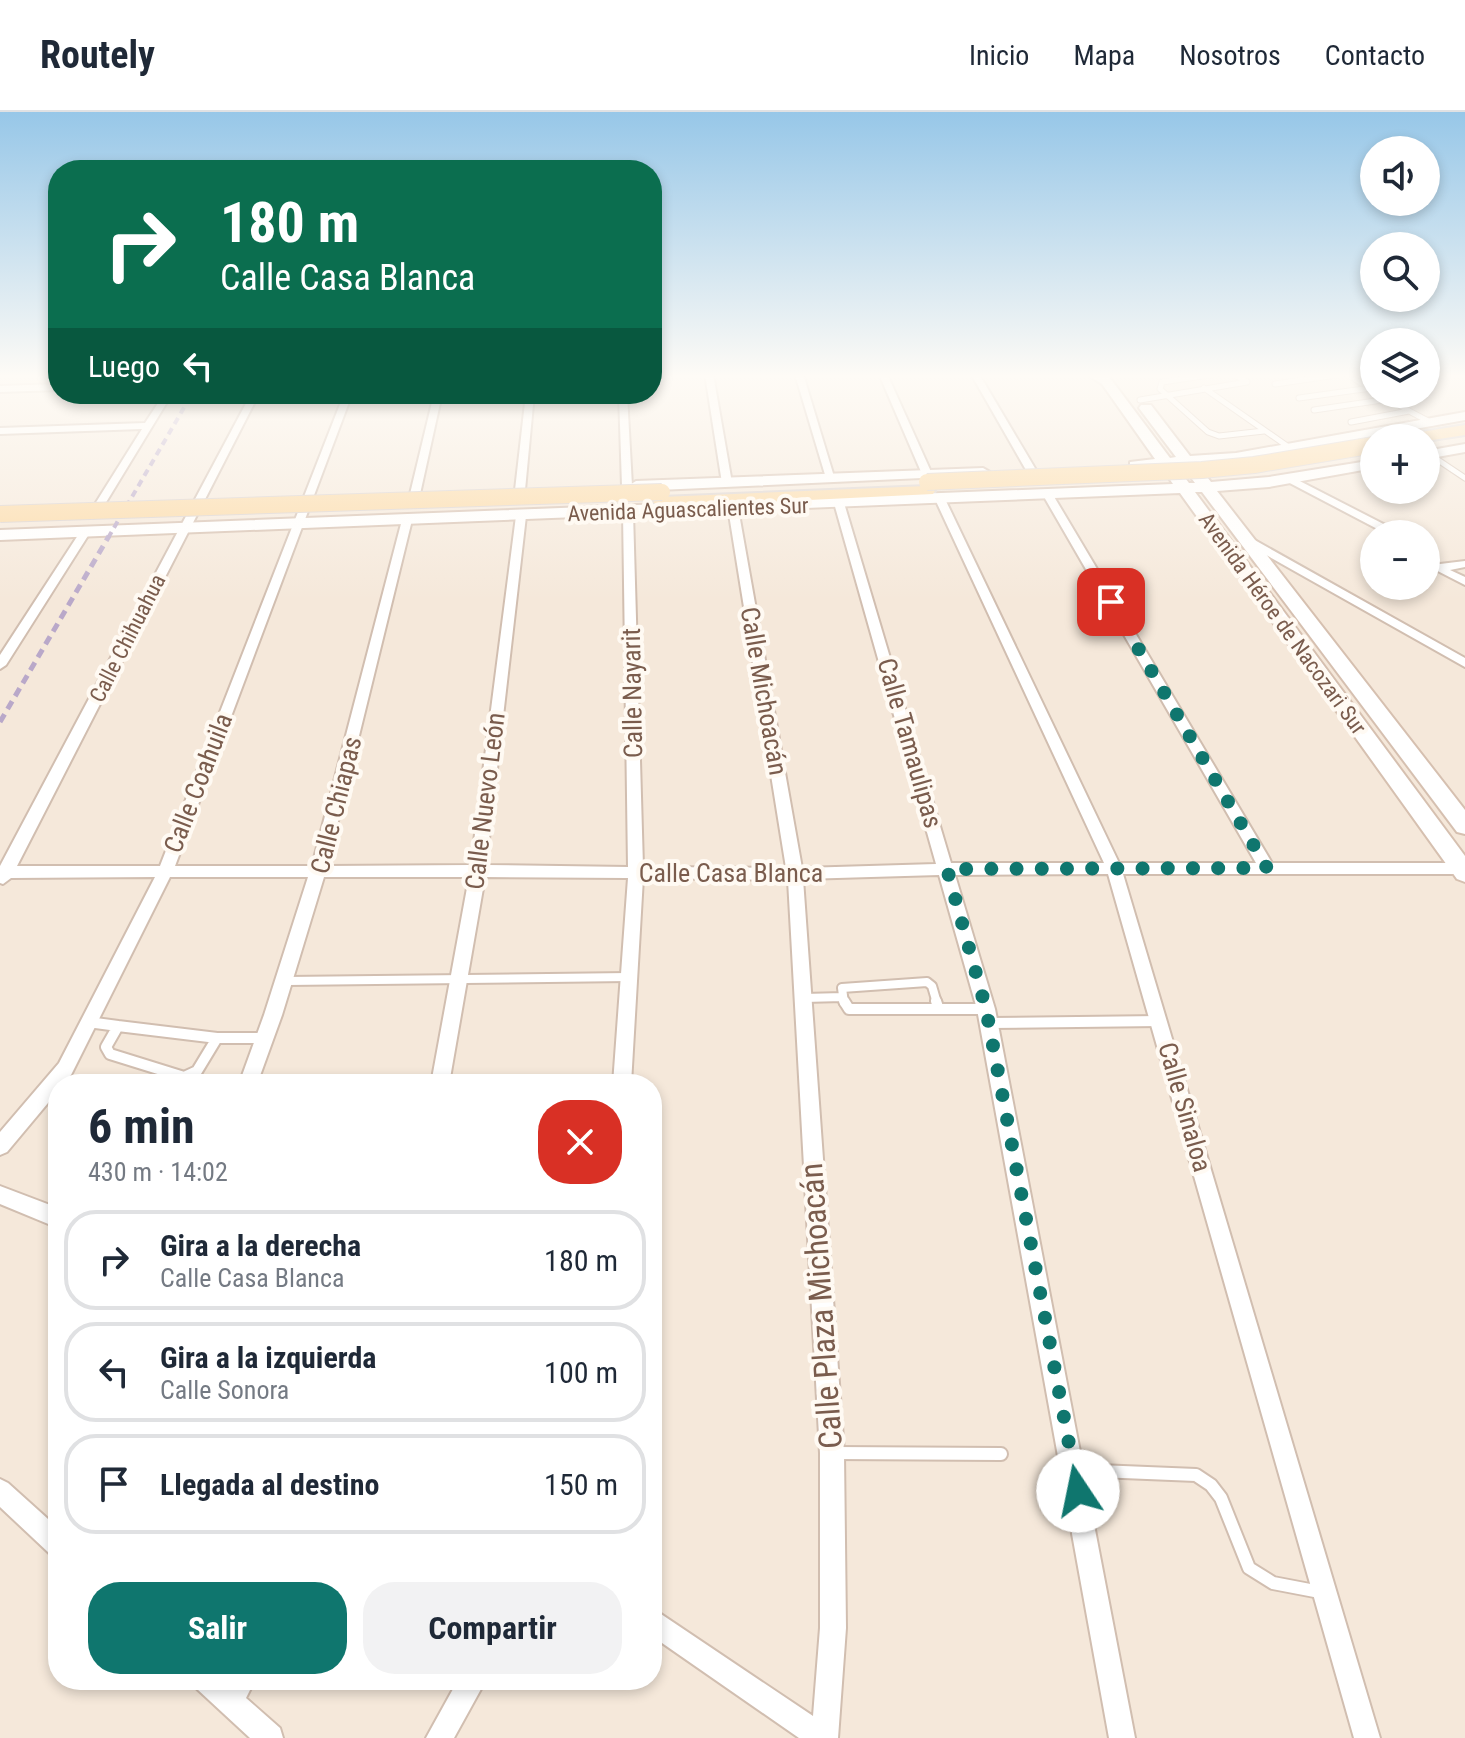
<!DOCTYPE html>
<html lang="es">
<head>
<meta charset="utf-8">
<style>
	:root { --surface:#fff; --page:#f2f2f3; --text:#1f2937; --muted:#747a83; --line:#e0e1e3; --accent:#0f766e }
	body { margin:0; font-family:"Roboto Condensed",sans-serif; background:var(--page); color:var(--text); height:100vh; display:flex; flex-direction:column; font-size:30px; white-space:nowrap }
	* { box-sizing:border-box; margin:0 }
	p { font-size:26px; color:var(--muted) }
	.icon { flex:none; width:44px; height:44px; fill:none; stroke:currentColor; stroke-width:2; stroke-linecap:round; stroke-linejoin:round }
	.map { position:relative; flex:1; overflow:hidden }
	.side { position:absolute; left:48px; top:962px; width:614px; height:616px; display:flex; flex-direction:column; background:var(--surface); border-radius:32px; box-shadow:0 4px 12px #0003 }
	.side>* { flex:none }
	.hud { position:absolute; left:48px; top:48px; width:614px; height:244px; border-radius:32px; box-shadow:0 4px 12px #0003; background:#0b6e4f; color:#fff; overflow:hidden }
	.fabs { position:absolute; left:1360px; top:24px; display:grid; gap:16px }
	.fabs a { display:grid; place-items:center; width:80px; height:80px; border-radius:50%; background:var(--surface); box-shadow:0 4px 12px #0003; font-size:40px }
	.pin { position:absolute; display:grid; place-items:center; width:68px; height:68px; color:#fff; margin:-34px; border-radius:16px; box-shadow:0 4px 12px #0006 }
	.me { position:absolute; width:88px; margin:-44px; rotate:349deg; stroke-linejoin:round; filter:drop-shadow(0 0 6px #0008) }
	.turn { display:flex; align-items:center; gap:28px; height:168px; padding:0 40px; font-size:36px }
	.turn .icon { width:104px; height:104px; stroke-width:2.5 }
	.turn b { display:block; font-size:56px; line-height:68px }
	.then { display:flex; align-items:center; height:76px; padding:0 40px; background:#0003; gap:16px; font-size:30px }
	.round { display:grid; place-items:center; flex:none; width:84px; height:84px; border-radius:32px; background:var(--page) }
	.headline { display:flex; align-items:center; justify-content:space-between; height:136px; padding:0 40px }
	h1 { font-size:48px; font-weight:700; line-height:60px }
	.action { display:flex; gap:16px; margin-top:auto; padding:16px 40px }
	.action a { flex:1; height:92px; border-radius:32px; background:var(--accent); color:#fff; font-size:32px; font-weight:700; line-height:92px; text-align:center }
	.action a+a { background:var(--page); color:var(--text) }
	ul { padding:0; list-style:none }
	li { display:flex; align-items:center; gap:24px; height:100px; margin:0 16px 12px; padding:0 24px; border:4px solid var(--line); border-radius:32px }
	li div { flex:1 }
	li b { display:block; font-size:30px }
	li em { font-style:normal }
	header { display:flex; align-items:center; gap:48px; box-sizing:border-box; height:112px; padding:0 40px; background:var(--surface); border-bottom:2px solid var(--line) }
	header strong { font-size:38px }
	nav { display:flex; gap:44px; margin-inline-start:auto; font-size:28px }
	.map>svg:first-child { display:block }
	.residential { fill:#f5e8da; fill-rule:evenodd }
	.lines { fill:none; stroke-linecap:round; stroke-linejoin:round }
	.lane-far3-casing { stroke:#d1beb0; stroke-width:7 }
	.lane-far2-casing { stroke:#d1beb0; stroke-width:12 }
	.lane-far1-casing { stroke:#d1beb0; stroke-width:14 }
	.lane-casing { stroke:#d1beb0; stroke-width:16 }
	.street-casing { stroke:#d1beb0; stroke-width:4 }
	.secondary-casing { stroke:#d6c0b0; stroke-width:4 }
	.primary-casing { stroke:#dad1cd; stroke-width:4 }
	.lane-far3 { stroke:#fff; stroke-width:5 }
	.lane-far2 { stroke:#fff; stroke-width:8 }
	.lane-far1 { stroke:#fff; stroke-width:10 }
	.lane { stroke:#fff; stroke-width:12 }
	.street { fill:#fff; fill-rule:evenodd }
	.secondary { fill:#fff; fill-rule:evenodd }
	.primary { fill:#fbd9a5; fill-rule:evenodd }
	.rail-far1 { stroke:#b9a8c9; stroke-width:4; stroke-dasharray:7 5; stroke-linecap:butt }
	.rail { stroke:#b9a8c9; stroke-width:5; stroke-dasharray:9 6; stroke-linecap:butt }
	.primary-bridge-casing { stroke:#dad1cd; stroke-width:18; stroke-linecap:butt }
	.primary-bridge { stroke:#fbd9a5; stroke-width:16 }
	.route { stroke:#0f766e; stroke-width:14; stroke-dasharray:0 25.2 }
	.labels { text-anchor:middle; stroke-width:8; stroke-linejoin:round; paint-order:stroke }
	.far-street-label { font-size:22px; fill:#7a5c4d; stroke:#fffaf3 }
	.street-label { font-size:26px; fill:#7a5c4d; stroke:#fffaf3 }
	.near-street-label { font-size:32px; fill:#7a5c4d; stroke:#fffaf3 }
</style>
</head>
<body>
<header>
<strong>Routely</strong>
<nav><a>Inicio</a><a>Mapa</a><a>Nosotros</a><a>Contacto</a></nav>
</header>
<div class="map">
<svg width="1465" height="1626" viewBox="0 0 1465 1626">
	<rect width="100%" height="100%" fill="#fdf6ec"/>
	<!-- residential -->
	<path class="residential" d="M0,262h58v20h594v-20h722v20h52v-20h39v1364h-1465zM1374,326h52v52h-52zM1374,422h52v52h-52zM58,972h594v596h-594z"/>
	<g class="lines">
		<defs>
			<path id="lane-far3" d="M1216,262l-54,8 -2,7 48,43 11,4 45,-5
				M1233,262l14,8
				M1346,262l24,14
				M1275,272l68,-10
				M1204,276l86,60
				M1299,286l72,-10
				M1140,288l107,-18
				M1314,298l75,-11
				M1409,299l23,12
				M1351,310l58,-11 -28,-17
				M1429,342l36,24"/>
			<path id="lane-far2" d="M287,869l342,-4
				M804,886l39,-1
				M844,891l-2,-15 85,-6 5,4 5,17"/>
			<path id="lane-far1" d="M844,889l5,8h136
				M936,889l2,6
				M88,910l30,4 -12,21 4,7 74,23 13,-6 20,-33
				M989,911l171,-2
				M118,914l99,12h48"/>
			<path id="lane" d="M834,1341l167,1
				M1074,1358l122,5 15,10 10,13 28,70 24,15 47,9"/>
			<path id="street" d="M705,262h8l19,109 -5,3 -5,-3z
				M795,262h8l32,106 -9,-2z
				M879,262h8l45,100 -1,2 -9,-2z
				M971,262h8l57,96 -2,2 -8,-2z
				M1086,262h10l18,11 -7,2z
				M58,272v6l-58,2v-6z
				M164,282h8l-67,110 -5,3 -5,-3 47,-75 -142,5v-6l145,-5z
				M251,282h8l-242,472h143l184,-472h8l-177,472h137l90,-346 5,-3 5,3 -85,346 144,-1 45,-349 5,-3 5,3 -40,349 142,2 -5,-355 5,-3 5,3 10,355 143,1 -58,-360 5,-3 5,3 64,360 134,-4 -102,-361 5,-3 5,3 107,360h153l-169,-364 5,-3 5,3 174,364h137l-213,-368 5,-3 5,3 219,368h193v10l-3,1h-339l257,864h-26l-246,-864 -153,1 40,134 140,729h-26l-132,-729 -38,-134 -136,4 41,574 2,175 -8,110h-39l-147,-102v-28l161,108 7,-88v-175l-32,-573 -145,-2 -12,206h-18l15,-206 -143,-1 -36,207h-18l38,-207h-145l-42,138 -25,69h-18l25,-69 44,-138h-138l-99,198 -8,9h-5v7l-51,61 -7,3v-23l59,-69 96,-186 -144,1 -8,6 -3,-1v-17z
				M434,282h8l-22,100 -5,3 -5,-3z
				M526,282h8l-9,96 -5,3 -5,-3z
				M619,282h8l5,92 -5,3 -5,-3z
				M1288,363l111,57 1,2h-13l-103,-54 -1,-2z
				M82,417l9,2 -85,134 -6,4v-14z
				M1243,426h8l214,120v9l-222,-125z
				M1426,446l14,6 25,-3v6l-15,3 15,7v8l-39,-20z
				M0,1074l58,22v20l-58,-24z
				M0,1367l8,4 50,45v28l-9,-3 -49,-46z
				M193,1568h62l-9,18 34,30 3,10h-33l-53,-49z
				M458,1568h28l-32,58h-28z"/>
			<path id="secondary" d="M1095,262h12l63,84 6,-1 -37,-49 2,-3h10l39,51 46,-3 229,-41v8l-229,41 -39,3 14,18 58,-5 105,-17v8l-105,19 -52,4 248,319v24l-8,-2 -255,-340h-7l270,364v26l-8,-3 -277,-386 -1180,47v-10l1173,-46 -12,-17 -31,1v-6l25,-3zM1176,354h6l13,17h-6z
				M1465,332v8l-39,7v-8z
				M983,356l7,4 -2,3 -352,16 -8,-5 8,-5z"/>
			<path id="primary" d="M1465,313v10l-39,6v-3h-19l8,-5z
				M927,374l8,5 -2,3 -272,13 -8,-5 8,-5z"/>
		</defs>
		<!-- lane-far3 casing -->
		<use href="#lane-far3" class="lane-far3-casing"/>
		<!-- lane-far2 casing -->
		<use href="#lane-far2" class="lane-far2-casing"/>
		<!-- lane-far1 casing -->
		<use href="#lane-far1" class="lane-far1-casing"/>
		<!-- lane casing -->
		<use href="#lane" class="lane-casing"/>
		<!-- street casing -->
		<use href="#street" class="street-casing"/>
		<!-- secondary casing -->
		<use href="#secondary" class="secondary-casing"/>
		<!-- primary casing -->
		<use href="#primary" class="primary-casing"/>
		<!-- lane-far3 -->
		<use href="#lane-far3" class="lane-far3"/>
		<!-- lane-far2 -->
		<use href="#lane-far2" class="lane-far2"/>
		<!-- lane-far1 -->
		<use href="#lane-far1" class="lane-far1"/>
		<!-- lane -->
		<use href="#lane" class="lane"/>
		<!-- street -->
		<use href="#street" class="street"/>
		<!-- secondary -->
		<use href="#secondary" class="secondary"/>
		<!-- primary -->
		<use href="#primary" class="primary"/>
		<!-- rail-far1 -->
		<path class="rail-far1" d="M108,426l84,-144"/>
		<!-- rail -->
		<path class="rail" d="M0,610l109,-186"/>
		<defs>
			<path id="primary-bridge" d="M927,370l275,-12 52,-5 120,-20
				M0,402l662,-22"/>
		</defs>
		<!-- primary-bridge casing -->
		<use href="#primary-bridge" class="primary-bridge-casing"/>
		<!-- primary-bridge -->
		<use href="#primary-bridge" class="primary-bridge"/>
	</g>
	<!-- sky -->
	<linearGradient id="sky" x2="0" y2="1"><stop stop-color="#97c7e8"/><stop offset="0.54" stop-color="#fefbf6"/><stop offset="1" stop-color="#fefbf6" stop-opacity="0"/></linearGradient>
	<rect width="1465" height="489" fill="url(#sky)"/>
	<g class="lines">
		<!-- route -->
		<path class="route" d="M1078,1379l-92,-482 -39,-140 320,-1 -156,-266"/>
	</g>
	<g class="labels">
		<!-- far-street labels -->
		<g class="far-street-label">
			<text transform="translate(688 397) rotate(-2)" y="8">Avenida Aguascalientes Sur</text>
			<text transform="translate(1283 511) rotate(54)" y="8">Avenida Héroe de Nacozari Sur</text>
			<text transform="translate(127 526) rotate(-63)" y="8">Calle Chihuahua</text>
		</g>
		<!-- street labels -->
		<g class="street-label">
			<text transform="translate(764 579) rotate(80)" y="9">Calle Michoacán</text>
			<text transform="translate(632 581) rotate(-91)" y="9">Calle Nayarit</text>
			<text transform="translate(910 631) rotate(74)" y="9">Calle Tamaulipas</text>
			<text transform="translate(198 671) rotate(-69)" y="9">Calle Coahuila</text>
			<text transform="translate(485 689) rotate(-83)" y="9">Calle Nuevo León</text>
			<text transform="translate(336 693) rotate(-76)" y="9">Calle Chiapas</text>
			<text x="731" y="770">Calle Casa Blanca</text>
			<text transform="translate(1185 995) rotate(74)" y="9">Calle Sinaloa</text>
		</g>
		<!-- near-street labels -->
		<g class="near-street-label">
			<text transform="translate(821 1194) rotate(-94)" y="11">Calle Plaza Michoacán</text>
		</g>
	</g>
</svg>
<div class="fabs">
<a><svg class="icon" aria-label="sound" viewBox="0 0 24 24"><path d="M4 9h4l5-4v14l-5-4H4zM17 9q2 3 0 6"/></svg></a>
<a><svg class="icon" aria-label="search" viewBox="0 0 24 24"><circle cx="10" cy="10" r="6"/><path d="M15 15l6 6"/></svg></a>
<a><svg class="icon" aria-label="layers" viewBox="0 0 24 24"><path d="M12 4l9 5-9 5-9-5zM3 14l9 5 9-5"/></svg></a>
<a>+</a>
<a>−</a>
</div>
<div class="pin" style="left:1111px;top:490px;background:#d93025"><svg class="icon" aria-label="arrive" viewBox="0 0 24 24"><path d="M6 21V4h12l-3 4 3 4H6"/></svg></div>
<svg class="me" style="left:1078px;top:1379px" viewBox="-20 -20 40 40"><circle r="19" fill="#fff"/><path d="M0-13L10 11 0 6-10 11z" fill="#0f766e"/></svg>
<div class="hud">
<div class="turn"><svg class="icon" aria-label="right" viewBox="0 0 24 24"><path d="M7 20v-9h11M14 6l5 5-5 5"/></svg><div><b>180 m</b>Calle Casa Blanca</div></div>
<div class="then">Luego<svg class="icon" aria-label="left" viewBox="0 0 24 24"><path d="M17 20v-9H6M10 6l-5 5 5 5"/></svg></div>
</div>
<section class="side">
<div class="headline"><div><h1>6 min</h1><p>430 m · 14:02</p></div><a class="round" style="background:#d93025;color:#fff"><svg class="icon" aria-label="close" viewBox="0 0 24 24"><path d="M6 6l12 12M18 6L6 18"/></svg></a></div>
<ul>
<li><svg class="icon" aria-label="right" viewBox="0 0 24 24"><path d="M7 20v-9h11M14 6l5 5-5 5"/></svg><div><b>Gira a la derecha</b><p>Calle Casa Blanca</p></div><em>180 m</em></li>
<li><svg class="icon" aria-label="left" viewBox="0 0 24 24"><path d="M17 20v-9H6M10 6l-5 5 5 5"/></svg><div><b>Gira a la izquierda</b><p>Calle Sonora</p></div><em>100 m</em></li>
<li><svg class="icon" aria-label="arrive" viewBox="0 0 24 24"><path d="M6 21V4h12l-3 4 3 4H6"/></svg><div><b>Llegada al destino</b></div><em>150 m</em></li>
</ul>
<div class="action"><a>Salir</a><a>Compartir</a></div>
</section>
</div>
</body>
</html>
